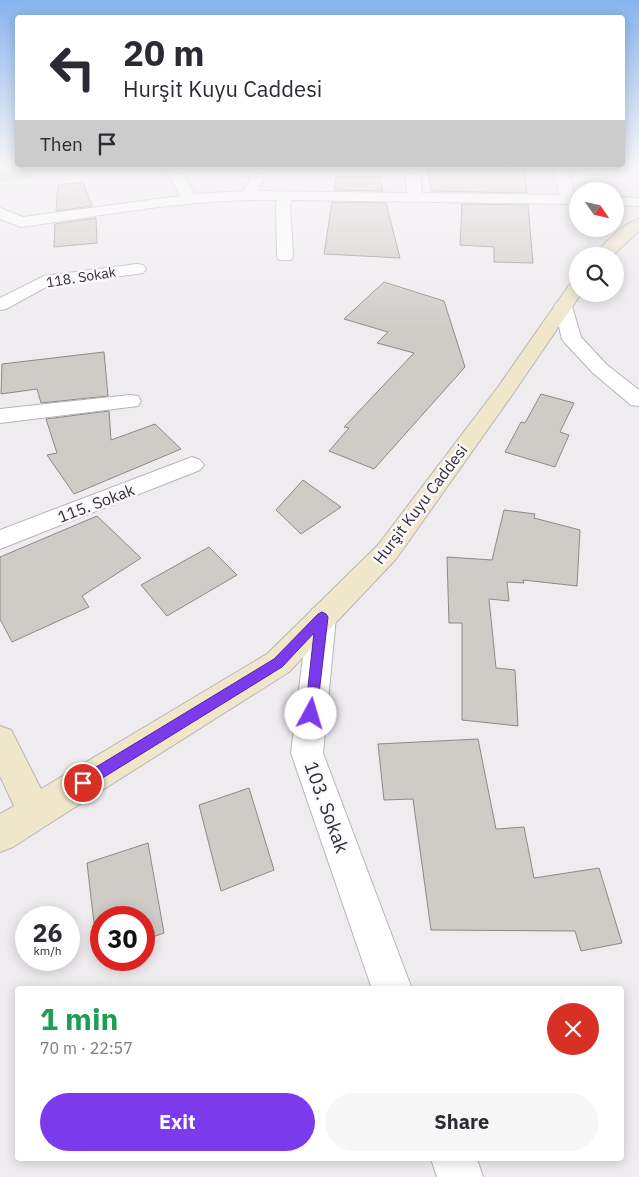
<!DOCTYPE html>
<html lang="en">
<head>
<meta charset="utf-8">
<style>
	:root { --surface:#fff; --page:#f7f7f7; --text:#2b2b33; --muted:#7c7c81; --accent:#7c3aed }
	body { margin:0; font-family:"IBM Plex Sans",sans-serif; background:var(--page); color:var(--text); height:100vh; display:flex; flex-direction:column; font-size:19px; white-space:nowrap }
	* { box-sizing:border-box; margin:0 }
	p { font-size:16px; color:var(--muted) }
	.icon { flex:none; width:28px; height:28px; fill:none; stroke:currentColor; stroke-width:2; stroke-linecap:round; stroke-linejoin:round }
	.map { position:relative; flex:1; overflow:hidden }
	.side { position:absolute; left:15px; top:986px; width:609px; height:175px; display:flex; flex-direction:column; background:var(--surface); border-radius:5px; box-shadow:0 2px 12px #0003 }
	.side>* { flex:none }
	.top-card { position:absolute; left:15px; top:15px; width:610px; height:152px; border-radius:5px; box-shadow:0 2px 12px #0003; background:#fff; color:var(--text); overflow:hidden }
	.needle { width:32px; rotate:124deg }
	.tools { position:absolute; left:569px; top:182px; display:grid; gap:10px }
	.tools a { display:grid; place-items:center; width:55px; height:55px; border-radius:50%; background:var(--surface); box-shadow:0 2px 12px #0003; font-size:25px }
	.speed { position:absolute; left:15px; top:906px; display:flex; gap:10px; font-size:25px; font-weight:700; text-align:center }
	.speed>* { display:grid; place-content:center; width:65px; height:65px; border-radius:50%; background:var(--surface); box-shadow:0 2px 12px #0003; line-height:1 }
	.speed small { font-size:12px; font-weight:400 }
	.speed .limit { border:8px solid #d22; background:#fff; color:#111 }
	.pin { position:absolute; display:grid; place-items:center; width:42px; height:42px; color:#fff; margin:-21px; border:2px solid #fff; border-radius:50%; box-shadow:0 1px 5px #0007 }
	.me { position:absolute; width:55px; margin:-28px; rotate:6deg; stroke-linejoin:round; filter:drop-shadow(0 0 4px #0008) }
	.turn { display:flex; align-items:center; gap:18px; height:105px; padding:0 25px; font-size:22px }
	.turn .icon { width:65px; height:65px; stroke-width:2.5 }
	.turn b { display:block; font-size:35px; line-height:42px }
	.then { display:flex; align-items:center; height:48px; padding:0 25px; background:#0003; gap:10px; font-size:19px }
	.round { display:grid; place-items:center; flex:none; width:52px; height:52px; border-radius:26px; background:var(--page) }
	.overview { display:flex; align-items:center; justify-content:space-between; height:85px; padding:0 25px }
	h1 { font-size:30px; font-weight:700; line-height:38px; color:#1e9e55 }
	.primary-button { display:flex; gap:10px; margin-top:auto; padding:10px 25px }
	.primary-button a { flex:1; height:58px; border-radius:30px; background:var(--accent); color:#fff; font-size:20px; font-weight:700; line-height:58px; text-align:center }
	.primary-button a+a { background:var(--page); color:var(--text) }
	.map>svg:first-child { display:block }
	.green { fill:#99d79e }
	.building { fill:#cfcbc7; stroke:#8d8986 }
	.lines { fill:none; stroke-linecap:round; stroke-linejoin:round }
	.street-casing { stroke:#b7b4b9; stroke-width:2 }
	.secondary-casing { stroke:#b7b4b9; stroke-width:2 }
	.street { fill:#fff; fill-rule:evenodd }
	.secondary { fill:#f0e7ca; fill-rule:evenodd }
	.route { fill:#7c3aed; stroke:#51269a }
	.labels { text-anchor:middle; stroke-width:5; stroke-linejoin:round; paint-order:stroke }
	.far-street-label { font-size:14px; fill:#323133; stroke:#fcf9fe }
	.street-label { font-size:16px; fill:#323133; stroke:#fcf9fe }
	.near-street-label { font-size:19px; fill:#323133; stroke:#fcf9fe }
</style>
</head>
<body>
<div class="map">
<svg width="639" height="1177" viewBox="0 0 639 1177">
	<rect width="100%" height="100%" fill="#efecf0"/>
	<!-- green -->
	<path class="green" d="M0,165h31l1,14 -32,2z"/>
	<!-- building -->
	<path class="building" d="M427,165l98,3 2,25 -96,-2z
		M336,177h44l3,14 -49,-1z
		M83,182l9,24 -36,5 2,-26z
		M332,202l54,1 14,55 -76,-4z
		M462,204l66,1 5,58 -39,-1v-15l-34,-2z
		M96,218l1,25 -43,4 1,-23z
		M384,282l60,19 21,66 -91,102 -45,-18 20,-23 -5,-1 70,-74 -37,-10 11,-11 -44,-13z
		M104,352l4,44 -67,7 -4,-14 -36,5 1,-30z
		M541,394l33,9 -14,29 9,3 -14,32 -50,-15 16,-30 4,1z
		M109,411l2,29 44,-16 26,25 -107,45 -27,-39 10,-2 -11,-34z
		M303,480l38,27 -40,27 -25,-24z
		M504,510l31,4 -1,4 46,12 -3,56 -54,-6 1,3 -17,-1 2,19 -20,-2 7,69 19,2 3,56 -56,-6v-97h-13l-2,-66 45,3z
		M97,516l44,42 -59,38 7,11 -77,35 -12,-23v-62z
		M209,547l28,28 -70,41 -26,-31z
		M478,739l18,90 28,-2 10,51 65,-10 23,75 -41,8 -6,-20 -144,-1 -18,-131 -29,1 -6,-56z
		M249,788l25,82 -53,21 -22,-86z
		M148,843l16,90 -20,7v-22h-43v37l-3,2 -11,-94z"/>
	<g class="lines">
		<defs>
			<path id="street" d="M164,165h14l16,29 50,-3 13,-26h14l-13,26 149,2 -2,-28h14l3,28 138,2 -9,-30h14l10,31h3v8l-286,-4 -2,5 3,51 -2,4h-12l-2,-4 -1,-51 1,-5c-86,-2 -171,15 -256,27l-21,-8v-11l23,9 157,-21z
				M615,197l24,1v8l-24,-1z
				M137,264l6,1 3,4 -3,4 -95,13 -42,23 -6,1v-12l44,-22z
				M563,301l6,1 3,4 9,31 26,28 32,25v16l-8,-1 -38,-32 -28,-30 -3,-4 -8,-33 3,-4z
				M130,395l8,1 3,5 -3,5 -138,17v-14z
				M192,457l8,3 4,5 -4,5 -200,79v-19z
				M322,606l10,3 4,8 -13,136 89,236h-40l-81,-236 17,-136 4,-8z
				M431,1159h46l6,18h-46z"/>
			<path id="secondary" d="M639,219v12l-27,25h-17c8,-13 29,-33 44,-37z
				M578,280v14h3l-69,101 -116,164 -107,113 -242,153 -34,22 -13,5v-38l14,-8 -14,-30v-50l11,4 30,59 226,-135 111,-109 120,-158 74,-106z"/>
		</defs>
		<!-- street casing -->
		<use href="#street" class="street-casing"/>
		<!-- secondary casing -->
		<use href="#secondary" class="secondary-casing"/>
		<!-- street -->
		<use href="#street" class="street"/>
		<!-- secondary -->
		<use href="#secondary" class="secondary"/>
	</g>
	<!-- sky -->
	<linearGradient id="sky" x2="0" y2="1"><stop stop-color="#86b4ee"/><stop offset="0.5" stop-color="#f8f6f8"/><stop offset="1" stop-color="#f8f6f8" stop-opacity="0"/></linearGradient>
	<rect width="639" height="330" fill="url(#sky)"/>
	<!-- route -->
	<path class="route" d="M322,612l4,2 2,3 -12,102 -5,1 -4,-1 -2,-5 9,-81 -32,34 -194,120 -5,2 -5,-2 -2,-4 2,-5 196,-119 44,-45z"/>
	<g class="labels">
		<!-- far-street labels -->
		<g class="far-street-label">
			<text transform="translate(81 277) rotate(-9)" y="5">118. Sokak</text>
		</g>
		<!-- street labels -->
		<g class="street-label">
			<text transform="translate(96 503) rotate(-21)" y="6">115. Sokak</text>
			<text transform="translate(420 504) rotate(-53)" y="6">Hurşit Kuyu Caddesi</text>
		</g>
		<!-- near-street labels -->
		<g class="near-street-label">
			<text transform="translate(327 807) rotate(70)" y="7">103. Sokak</text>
		</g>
	</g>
</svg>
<div class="tools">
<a><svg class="needle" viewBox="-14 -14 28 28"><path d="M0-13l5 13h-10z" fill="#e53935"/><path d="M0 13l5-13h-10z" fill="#7c7c81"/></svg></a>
<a><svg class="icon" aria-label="search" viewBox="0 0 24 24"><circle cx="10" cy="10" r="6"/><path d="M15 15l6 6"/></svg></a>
</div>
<div class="speed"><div>26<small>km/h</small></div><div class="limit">30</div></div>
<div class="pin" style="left:83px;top:783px;background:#d93025"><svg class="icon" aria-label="arrive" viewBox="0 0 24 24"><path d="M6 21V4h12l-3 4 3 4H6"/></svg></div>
<svg class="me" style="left:311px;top:714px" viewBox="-20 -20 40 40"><circle r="19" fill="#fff"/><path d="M0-13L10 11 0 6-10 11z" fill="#7c3aed"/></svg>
<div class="top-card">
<div class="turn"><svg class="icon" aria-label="left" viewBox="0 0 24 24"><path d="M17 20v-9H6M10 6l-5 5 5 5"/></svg><div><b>20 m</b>Hurşit Kuyu Caddesi</div></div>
<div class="then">Then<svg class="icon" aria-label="arrive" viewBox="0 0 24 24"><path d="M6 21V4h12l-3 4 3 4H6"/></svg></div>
</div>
<section class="side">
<div class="overview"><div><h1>1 min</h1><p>70 m · 22:57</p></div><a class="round" style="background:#d93025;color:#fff"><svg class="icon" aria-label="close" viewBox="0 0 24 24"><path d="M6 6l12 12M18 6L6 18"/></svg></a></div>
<div class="primary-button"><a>Exit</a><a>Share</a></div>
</section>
</div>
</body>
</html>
